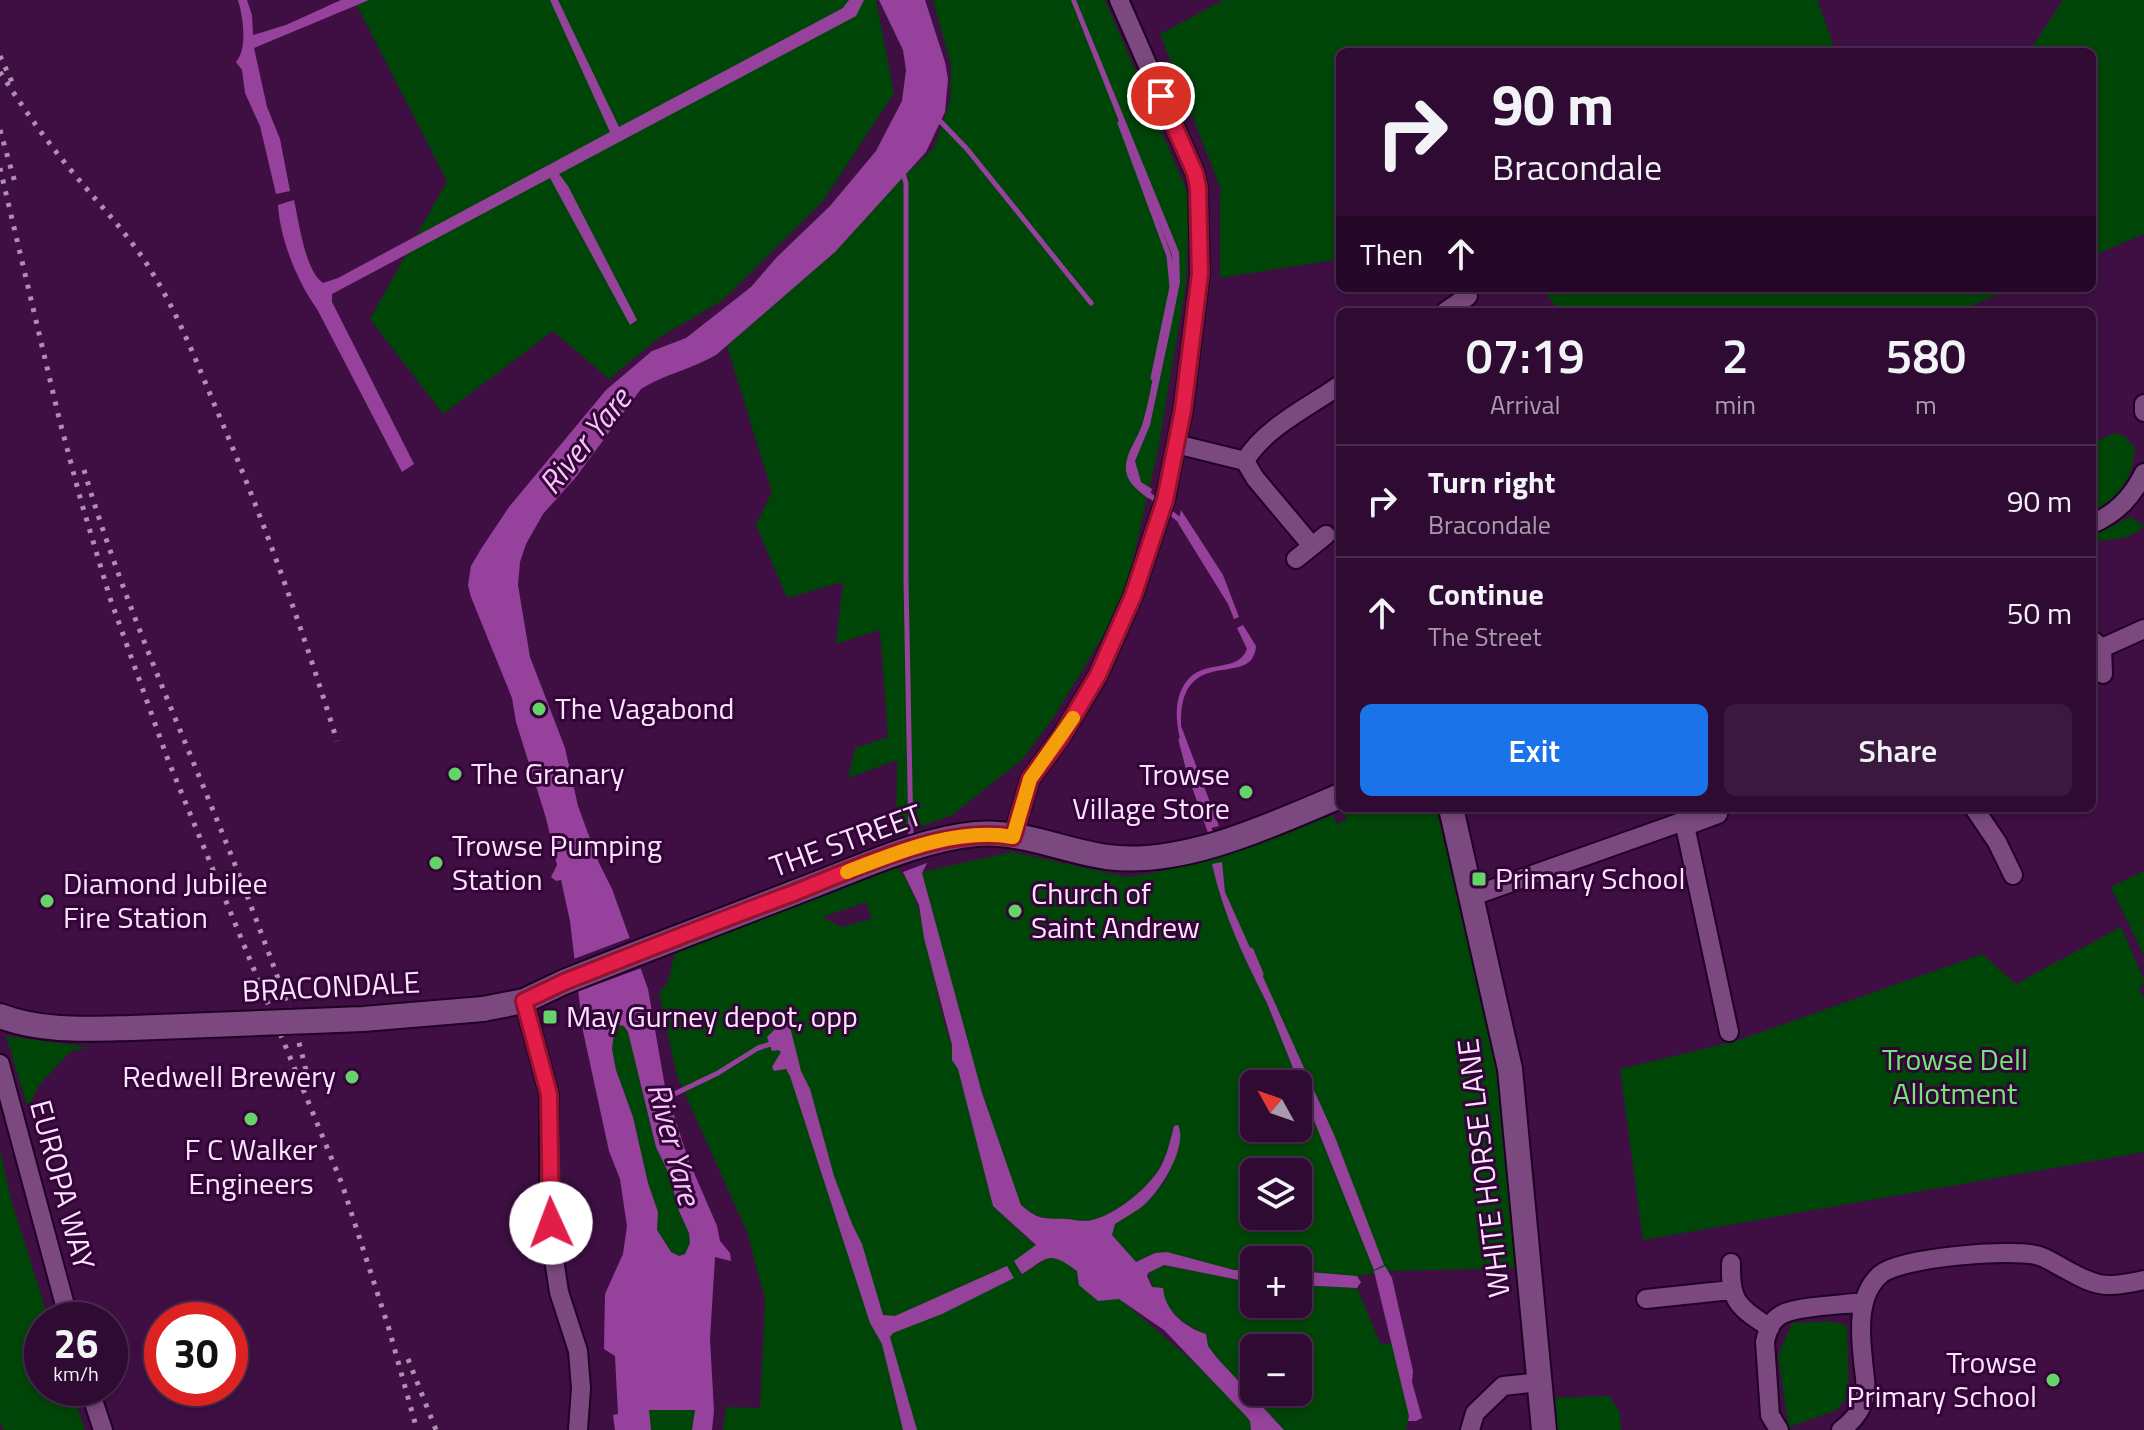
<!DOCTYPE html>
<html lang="en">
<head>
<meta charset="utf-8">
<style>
	:root { --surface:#2f0b33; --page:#3b193f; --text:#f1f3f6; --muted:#a79bac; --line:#4a2b4e; --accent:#1a73e8 }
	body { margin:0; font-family:"Titillium Web",sans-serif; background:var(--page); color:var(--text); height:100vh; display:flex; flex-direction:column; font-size:30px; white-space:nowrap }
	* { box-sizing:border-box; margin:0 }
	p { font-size:26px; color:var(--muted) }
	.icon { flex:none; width:44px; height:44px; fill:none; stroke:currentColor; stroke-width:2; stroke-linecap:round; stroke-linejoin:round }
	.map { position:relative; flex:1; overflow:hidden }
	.sheet { position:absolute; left:1336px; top:308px; width:760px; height:504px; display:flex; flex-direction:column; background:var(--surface); border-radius:12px; box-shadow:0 4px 12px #0003,0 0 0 2px var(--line) }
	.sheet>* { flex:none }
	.hud { position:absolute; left:1336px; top:48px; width:760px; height:244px; border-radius:12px; box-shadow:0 4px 12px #0003,0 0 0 2px var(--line); background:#2f0b33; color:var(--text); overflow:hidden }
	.needle { width:52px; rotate:310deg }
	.controls { position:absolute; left:1240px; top:1070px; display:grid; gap:16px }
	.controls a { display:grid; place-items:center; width:72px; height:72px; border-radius:12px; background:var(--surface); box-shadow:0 4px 12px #0003,0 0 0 2px var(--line); font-size:40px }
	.speed { position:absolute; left:24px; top:1302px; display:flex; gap:16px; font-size:40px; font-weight:700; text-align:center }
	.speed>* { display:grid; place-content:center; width:104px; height:104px; border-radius:50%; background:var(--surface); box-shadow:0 4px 12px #0003,0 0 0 2px var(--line); line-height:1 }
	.speed small { font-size:20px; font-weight:400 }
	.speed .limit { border:12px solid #d22; background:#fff; color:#111 }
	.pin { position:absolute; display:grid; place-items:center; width:68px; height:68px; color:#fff; margin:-34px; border:4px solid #fff; border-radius:50%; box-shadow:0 2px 8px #0007 }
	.me { position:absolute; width:88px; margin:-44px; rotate:358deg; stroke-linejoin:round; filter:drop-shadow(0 0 6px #0008) }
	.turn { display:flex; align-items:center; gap:28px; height:168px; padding:0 24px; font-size:36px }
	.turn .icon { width:104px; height:104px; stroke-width:2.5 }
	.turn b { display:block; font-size:56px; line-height:68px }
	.then { display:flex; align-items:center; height:76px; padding:0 24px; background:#0003; gap:16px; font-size:30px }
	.eta { display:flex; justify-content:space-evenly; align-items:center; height:136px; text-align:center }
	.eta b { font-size:48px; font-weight:600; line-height:56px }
	.cta { display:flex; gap:16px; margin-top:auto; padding:16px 24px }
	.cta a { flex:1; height:92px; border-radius:12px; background:var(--accent); color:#fff; font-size:32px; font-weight:600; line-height:92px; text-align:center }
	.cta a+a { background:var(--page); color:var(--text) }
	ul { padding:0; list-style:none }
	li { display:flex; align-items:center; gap:24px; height:112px; padding:0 24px; border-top:2px solid var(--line) }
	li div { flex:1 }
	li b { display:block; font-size:30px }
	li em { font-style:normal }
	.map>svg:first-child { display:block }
	.green { fill:#004508; fill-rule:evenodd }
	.water { fill:#96429d; fill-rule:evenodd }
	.pier { fill:#3f0f44 }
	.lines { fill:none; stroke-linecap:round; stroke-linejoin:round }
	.stream { stroke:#96429d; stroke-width:5 }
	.street-casing { stroke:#210025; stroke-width:22 }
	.secondary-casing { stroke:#210025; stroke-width:28 }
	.street { stroke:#7b497f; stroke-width:18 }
	.secondary { stroke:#7b497f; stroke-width:24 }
	.rail { stroke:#af8eb2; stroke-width:5; stroke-dasharray:4 8; stroke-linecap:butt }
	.secondary-bridge-casing { stroke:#210025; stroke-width:28; stroke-linecap:butt }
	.secondary-bridge { stroke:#7b497f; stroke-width:24 }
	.route-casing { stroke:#92132f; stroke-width:20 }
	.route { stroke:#e11d48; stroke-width:14 }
	.slow { stroke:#f59e0b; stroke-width:14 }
	.poi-dot { fill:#64d468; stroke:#340439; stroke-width:3 }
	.labels { text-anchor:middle; stroke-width:6; stroke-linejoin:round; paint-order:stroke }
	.poi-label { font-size:30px; fill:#fae3fc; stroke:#340439; text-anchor:start }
	.street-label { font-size:30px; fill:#fae3fc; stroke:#340439 }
	.park-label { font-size:30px; fill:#70e974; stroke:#340439 }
	.water-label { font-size:32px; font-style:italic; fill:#f3c8f6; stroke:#340439 }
</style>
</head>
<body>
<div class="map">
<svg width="2144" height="1430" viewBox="0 0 2144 1430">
	<rect width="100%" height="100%" fill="#3f0f44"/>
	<!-- green -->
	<path class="green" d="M354,0h522l18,93 -70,107 -101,100 -66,39 -48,40 -56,-48 -110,83 -73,-95 77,-138z
		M933,0h172l84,196 -3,88 -28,166 -29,127 -18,46 -58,95 -30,41 -71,56 -56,21 1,-76 -49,18 7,-30 33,-11 -8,-107 -44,14 7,-62 -56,16 -31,-73 16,-33 -45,-146 108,-94 65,-72 34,-32 16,-47 1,-36z
		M1224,0h593l19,52h-496v207l-120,19v-84l2,-2 -62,-158z
		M2063,0h81v234l-52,22v-204h-63z
		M1542,288h472l-58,24h-396z
		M2115,433l9,3 11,11c-2,33 -16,51 -43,65v-69z
		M2130,517l14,9c-11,13 -32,13 -48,16l-2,-7z
		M1348,808h88l66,261 17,199 -130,3 -32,5 -59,-5v-11h-44v10h-20l-79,-17 -20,9 -23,-27 3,-11 30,-20 21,-24 8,-54c-3,12 -6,24 -11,35 -10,26 -42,49 -67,58 -18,6 -62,2 -75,-14 -13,-17 -19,-48 -25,-68 -29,-87 -50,-176 -74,-265l89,-20 116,25 22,-3 57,-14 127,-45 4,9 10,-5 -4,-9zM1254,1084h44v44h-44zM1254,1172h44v44h-44z
		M896,867c32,27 37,135 56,178v15l6,8 35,138 45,42 -17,26 29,-17h8l61,41 78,67 63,65h-537l3,-23 34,1 5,-109 -18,-67 -70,-156 -18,-83 9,-11 7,-29 103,-46zM866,902l6,17 -31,8 -18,-10z
		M2144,871v85l-33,-69z
		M2121,927l23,53v4l-5,3 5,12v153l-501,88 -23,-171 116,-28 246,-87 34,30z
		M618,1025l6,1 4,6 28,115 13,27 10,37 10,22 1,10 -5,11 -6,2 -8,-4 -14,-22 1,-18 -10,-29 -15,-66 -17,-47 -4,-21 2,-17z
		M6,1036l82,11 -18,5 -31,33 -11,23z
		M0,1150l12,53 37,117h-7v68h29l14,42h-81l-4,-7z
		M1164,1265l90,18v21h44v-19l59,3 24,57 11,-2 17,73 -3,14h-122l-67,-72 -9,-12 -2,-12c-26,-9 -50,-35 -58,-61zM1254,1348h44v44h-44z
		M1831,1321l16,5 2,68 -12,16 -48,17 -11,-71 14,-33z
		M1609,1396l11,17 1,17h-69l-3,-32z
		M648,1410h47l-3,20h-41z"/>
	<!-- water -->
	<path class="water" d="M238,0h9l5,15 1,20 33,-10 55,-25h28l-115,48 13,59 13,32 10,52 -14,3 -16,-68 -15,-33 -3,-23 -6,-8c12,-14 7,-45 2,-62z
		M550,0h8l61,127 224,-119 6,-8h15l-8,16 -297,158 9,12 68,132 1,2 -7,5 -80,-147 -218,116v8l82,162 -12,8 -85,-163c-20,-28 -37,-70 -39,-104l16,-5c5,22 11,71 29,83l15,-5 272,-146z
		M879,0h46l20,62 3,17 -3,33 -19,40 -91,100 -119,103c-24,14 -51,19 -75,34l-65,88 -33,37 -17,30 -6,18 -2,23 12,72 35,91 13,58 21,57 13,26 36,100 17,98 23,72 29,67 3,15 10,12 1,8 -16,-4 -5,82 4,72 -2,19h-20l3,-20h-46l2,20h-36l-2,-15 5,-1 -3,-58 -11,-7 1,-55 18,-40 4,-28 -7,-47 -11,-28 -26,-120 -13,-110 -9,-41 -5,1 -5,-4 6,-12 -11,-47 -30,-96 -4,-24 -41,-101 -3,-12 3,-19 10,-17 28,-42 97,-117 46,-39 34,-13 65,-51 26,-30 53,-51 46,-55 26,-50 4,-31 -3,-20zM619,1025l5,1 4,6 28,115 13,27 10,37 10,22 1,10 -5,11 -6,2 -8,-4 -14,-22 1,-18 -10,-29 -15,-66 -17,-47 -4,-21 2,-17z
		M1071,0h5l103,252 1,30 -7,35 -23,108 -15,36 6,21 11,7 -3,10c-9,-7 -21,-15 -23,-28 -2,-16 11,-31 16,-46 7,-22 10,-45 15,-67 7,-35 16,-68 15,-103z
		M1181,510l42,65 16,42 -5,2 -6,-15 -50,-81z
		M1243,625l13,21c-3,45 -77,-5 -75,80l38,100 -12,3c-5,-43 -49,-108 -21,-147 17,-24 52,-8 61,-33l-10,-21z
		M1222,862l3,30 110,245 49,128 -10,5 -107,-267c-23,-45 -44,-89 -55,-139z
		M927,863l-5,10 60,220 39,112c19,16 22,13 46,14 8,1 17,3 25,1 24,-5 61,-35 71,-58 5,-11 8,-24 11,-36l4,-1c10,21 -16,63 -32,78 -8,8 -21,14 -31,21l-3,11 24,27 19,-9 12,-1 67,18h20v13l-90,-18 -16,8 -1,3 5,11 11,1c2,23 21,39 43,46l2,12 9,12 67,72h-33l-1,-9 -4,-5 -82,-86 -45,-31 -21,2 -19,-16 -2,-14c-29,-21 -28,-14 -55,3l-8,-13 22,-16 -43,-39 -35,-137 -6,-9v-15l-28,-107 -5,-33 -16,-33z
		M785,1024l5,3 11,44 9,18 24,87 18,48 10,20 21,71 12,1 112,-50 7,12 -72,36 -49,19 -3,4 27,93h-14l-21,-86 -12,-21 -80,-247 -4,-7 -12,2 -2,-4 9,-15 -3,-2 -6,1 -5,-14 12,-12z
		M1385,1266l7,12 21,93 -1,11 10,36 -6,3h-8l1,-5 -35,-145z
		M1298,1271l59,5 4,6 -4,6 -59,-3z"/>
	<!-- pier -->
	<path class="pier" d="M632,937l12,30 -68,25 -5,-32z"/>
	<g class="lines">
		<!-- stream -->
		<path class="stream" d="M941,122l26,27 124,154
			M1120,123l49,133 3,31 -19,91
			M902,170l4,13v398l5,258
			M1147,493l35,29
			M1181,740l8,31 23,66
			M1251,950l10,24
			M666,1098l52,-25 40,-25 16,-5"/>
		<defs>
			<path id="street" d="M1445,312l23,-16
				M2144,404v8
				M1176,444l69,17 10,17 57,68
				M1245,461c19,-33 64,-54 95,-76
				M2092,524c25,-11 40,-27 52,-51
				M1296,559l30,-24
				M2092,640l10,8 42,-19
				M2102,648l1,26
				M1974,808l23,34 16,33
				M1684,821l45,211
				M1013,837l17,-58 31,-42 37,-62 35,-79 32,-96 18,-90 17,-136 -2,-87 -3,-14 -76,-173
				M1470,897l214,-76 7,3 27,-10
				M524,1001l25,93v106l3,46 7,46 19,59 3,37 -3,42
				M0,1064l69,256
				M1731,1263c-1,40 7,43 39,65
				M1646,1299l85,-9
				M89,1388l14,42
				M1470,1430l5,-17 28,-27 37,-4
				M1779,1430l-9,-15 -5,-73c2,-10 6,-22 16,-27 14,-9 63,-10 82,-13
				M1841,1430c9,-7 19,-17 22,-28 5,-14 1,-28 0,-42 -3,-28 -6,-66 18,-86 22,-17 127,-25 155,-19 10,2 19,9 27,13 34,19 43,21 81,12"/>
			<path id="secondary" d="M1451,808l59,261 34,361
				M483,1009l41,-8 40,-19c83,-33 166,-65 250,-97 50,-19 108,-46 162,-51 44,-4 88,17 131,23 76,10 164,-32 233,-61
				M0,1016c42,16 88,13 131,12"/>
		</defs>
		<!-- street casing -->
		<use href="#street" class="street-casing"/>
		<!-- secondary casing -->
		<use href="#secondary" class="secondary-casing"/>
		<!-- street -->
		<use href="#street" class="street"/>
		<!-- secondary -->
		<use href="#secondary" class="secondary"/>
		<!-- rail -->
		<path class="rail" d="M0,56l12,26
			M0,72c23,36 47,70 75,103 29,35 58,64 81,104 24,40 41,84 59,127 47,109 87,221 122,335
			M0,130l16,56
			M0,168l59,250 22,83 29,97 58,162 174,424 47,145 28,101
			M84,470c44,149 112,291 167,436 22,59 46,117 58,179
			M408,1359l28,71"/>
		<defs>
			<path id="secondary-bridge" d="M131,1028l232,-9 120,-10"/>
		</defs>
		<!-- secondary-bridge casing -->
		<use href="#secondary-bridge" class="secondary-bridge-casing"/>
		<!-- secondary-bridge -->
		<use href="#secondary-bridge" class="secondary-bridge"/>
	</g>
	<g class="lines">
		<defs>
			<path id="route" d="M551,1223l-2,-129 -25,-93 40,-19c76,-30 151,-60 227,-88 64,-25 153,-69 222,-57l17,-58 31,-42 37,-62 35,-79 32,-96 18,-90 17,-136 -2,-87 -3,-14 -34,-77"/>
		</defs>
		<!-- route casing -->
		<use href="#route" class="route-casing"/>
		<!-- route -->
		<use href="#route" class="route"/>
		<!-- slow -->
		<path class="slow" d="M847,872c51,-20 110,-45 166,-35l17,-58 43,-61"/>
	</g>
	<!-- markers -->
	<g class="poi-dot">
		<circle cx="539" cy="709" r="8"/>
		<circle cx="455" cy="774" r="8"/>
		<circle cx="1246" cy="792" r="8"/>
		<circle cx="436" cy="863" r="8"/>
		<rect x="1471" y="871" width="16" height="16" rx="4"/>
		<circle cx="47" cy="901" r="8"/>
		<circle cx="1015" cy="911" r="8"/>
		<rect x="542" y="1009" width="16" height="16" rx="4"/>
		<circle cx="352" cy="1077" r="8"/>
		<circle cx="251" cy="1119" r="8"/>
		<circle cx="2053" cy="1380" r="8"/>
	</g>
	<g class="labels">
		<!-- poi labels -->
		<g class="poi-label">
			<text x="555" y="719">The Vagabond</text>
			<text x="471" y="784">The Granary</text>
			<text x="1230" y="785" text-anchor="end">Trowse<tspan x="1230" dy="34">Village Store</tspan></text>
			<text x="452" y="856">Trowse Pumping<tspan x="452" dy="34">Station</tspan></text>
			<text x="1495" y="889">Primary School</text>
			<text x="63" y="894">Diamond Jubilee<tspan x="63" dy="34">Fire Station</tspan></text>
			<text x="1031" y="904">Church of<tspan x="1031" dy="34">Saint Andrew</tspan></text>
			<text x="566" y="1027">May Gurney depot, opp</text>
			<text x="336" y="1087" text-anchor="end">Redwell Brewery</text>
			<text x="251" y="1160" text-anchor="middle">F C Walker<tspan x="251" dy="34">Engineers</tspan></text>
			<text x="2037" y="1373" text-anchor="end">Trowse<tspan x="2037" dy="34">Primary School</tspan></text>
		</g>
		<!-- street labels -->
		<g class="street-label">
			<text transform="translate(846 841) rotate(-20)" y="10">THE STREET</text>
			<text transform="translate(331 987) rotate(-3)" y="10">BRACONDALE</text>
			<text transform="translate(1484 1168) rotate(-97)" y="10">WHITE HORSE LANE</text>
			<text transform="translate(62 1185) rotate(75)" y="10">EUROPA WAY</text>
		</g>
		<!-- park labels -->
		<g class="park-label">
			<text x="1955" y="1070">Trowse Dell<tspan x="1955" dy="34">Allotment</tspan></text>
		</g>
		<!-- water labels -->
		<g class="water-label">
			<text transform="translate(585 441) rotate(-51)" y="11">River Yare</text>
			<text transform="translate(674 1144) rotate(75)" y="11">River Yare</text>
		</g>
	</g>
</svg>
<div class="controls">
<a><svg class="needle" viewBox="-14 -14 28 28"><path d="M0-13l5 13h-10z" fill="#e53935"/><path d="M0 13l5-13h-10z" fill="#a79bac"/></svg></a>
<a><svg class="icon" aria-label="layers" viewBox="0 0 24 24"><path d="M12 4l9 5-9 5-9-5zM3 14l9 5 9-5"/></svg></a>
<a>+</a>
<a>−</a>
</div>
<div class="speed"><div>26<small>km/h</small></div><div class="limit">30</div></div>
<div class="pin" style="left:1161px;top:96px;background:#d93025"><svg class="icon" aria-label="arrive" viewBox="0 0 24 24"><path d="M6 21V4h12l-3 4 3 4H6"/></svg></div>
<svg class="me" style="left:551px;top:1223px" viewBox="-20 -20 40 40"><circle r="19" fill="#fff"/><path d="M0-13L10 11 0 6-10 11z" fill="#e11d48"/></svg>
<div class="hud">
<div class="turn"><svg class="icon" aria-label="right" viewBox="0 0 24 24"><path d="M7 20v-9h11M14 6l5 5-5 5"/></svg><div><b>90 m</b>Bracondale</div></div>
<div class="then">Then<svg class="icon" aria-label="ahead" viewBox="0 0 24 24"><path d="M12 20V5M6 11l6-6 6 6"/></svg></div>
</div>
<section class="sheet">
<div class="eta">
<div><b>07:19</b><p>Arrival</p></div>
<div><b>2</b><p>min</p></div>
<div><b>580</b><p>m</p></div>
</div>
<ul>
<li><svg class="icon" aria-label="right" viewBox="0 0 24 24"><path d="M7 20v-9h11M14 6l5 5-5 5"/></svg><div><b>Turn right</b><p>Bracondale</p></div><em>90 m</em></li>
<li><svg class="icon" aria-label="ahead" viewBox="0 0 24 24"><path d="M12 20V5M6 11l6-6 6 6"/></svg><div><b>Continue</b><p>The Street</p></div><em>50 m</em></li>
</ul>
<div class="cta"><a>Exit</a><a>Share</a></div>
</section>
</div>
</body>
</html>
